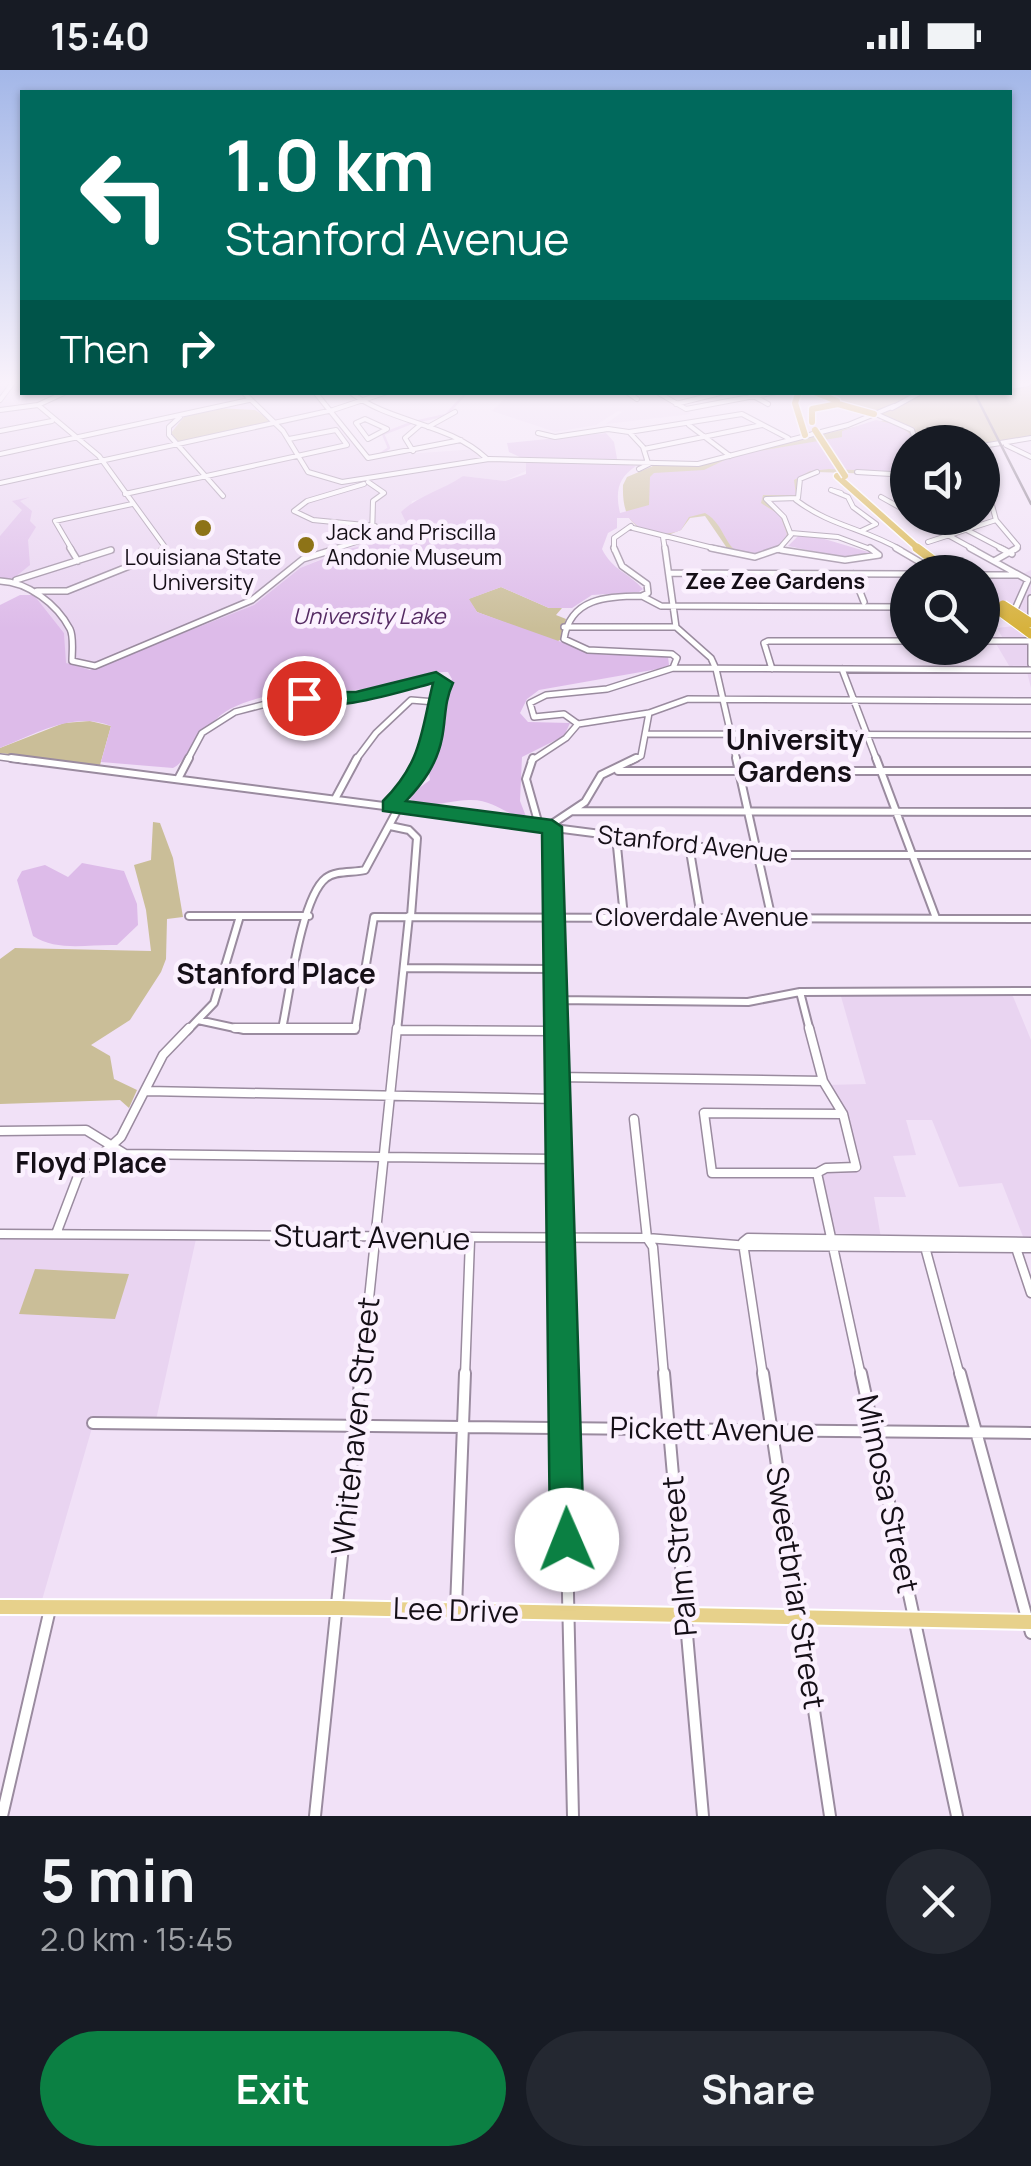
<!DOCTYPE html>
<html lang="en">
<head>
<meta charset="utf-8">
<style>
	:root { --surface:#171b24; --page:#242831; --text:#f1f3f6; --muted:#9ea1a6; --accent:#0b8043 }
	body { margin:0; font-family:Manrope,sans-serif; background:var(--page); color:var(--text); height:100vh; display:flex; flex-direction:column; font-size:38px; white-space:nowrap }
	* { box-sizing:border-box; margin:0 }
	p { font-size:32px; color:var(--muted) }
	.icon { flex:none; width:55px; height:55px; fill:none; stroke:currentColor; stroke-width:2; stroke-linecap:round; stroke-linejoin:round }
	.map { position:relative; height:1746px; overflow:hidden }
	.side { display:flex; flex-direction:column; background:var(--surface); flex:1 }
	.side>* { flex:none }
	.banner { position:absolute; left:20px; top:20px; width:992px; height:305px; border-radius:0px; box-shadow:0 2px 8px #0004; background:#00695c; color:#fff; overflow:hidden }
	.controls { position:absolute; left:890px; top:355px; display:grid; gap:20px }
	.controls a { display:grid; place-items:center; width:110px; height:110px; border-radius:50%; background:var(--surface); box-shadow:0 2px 8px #0004; font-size:50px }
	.pin { position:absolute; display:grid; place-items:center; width:85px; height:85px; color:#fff; margin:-42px; border:5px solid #fff; border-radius:50%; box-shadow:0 2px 10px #0007 }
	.me { position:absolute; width:110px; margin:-55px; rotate:359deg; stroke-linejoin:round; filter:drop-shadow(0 0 8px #0008) }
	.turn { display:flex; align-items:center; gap:35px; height:210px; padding:0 40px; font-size:45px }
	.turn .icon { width:130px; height:130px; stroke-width:2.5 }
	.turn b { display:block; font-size:70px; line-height:85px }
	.then { display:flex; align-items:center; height:95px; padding:0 40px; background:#0003; gap:20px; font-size:38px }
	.round { display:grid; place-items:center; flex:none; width:105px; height:105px; border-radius:52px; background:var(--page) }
	.summary { display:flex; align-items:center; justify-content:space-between; height:170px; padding:0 40px }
	h1 { font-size:60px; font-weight:700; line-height:75px }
	.cta { display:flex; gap:20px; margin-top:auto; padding:20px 40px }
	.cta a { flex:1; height:115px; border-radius:60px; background:var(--accent); color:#fff; font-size:40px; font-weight:700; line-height:115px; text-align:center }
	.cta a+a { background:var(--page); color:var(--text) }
	.status { display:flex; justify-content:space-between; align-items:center; height:70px; padding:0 50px; background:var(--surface); direction:ltr }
	.status svg { height:28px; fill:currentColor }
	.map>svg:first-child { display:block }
	.built { fill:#e9d4f1 }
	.green { fill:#cabe98 }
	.water { fill:#ddbbe9 }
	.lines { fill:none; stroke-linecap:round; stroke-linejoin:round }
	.stream { stroke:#ddbbe9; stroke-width:2.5 }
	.minor-far4-casing { stroke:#9a8b9f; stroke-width:6 }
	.minor-far3-casing { stroke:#9a8b9f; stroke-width:8 }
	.minor-far2-casing { stroke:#9a8b9f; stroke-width:10 }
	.minor-far1-casing { stroke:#9a8b9f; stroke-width:11 }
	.minor-casing { stroke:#9a8b9f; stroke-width:14 }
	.major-casing { stroke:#fff; stroke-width:18 }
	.highway-far1-casing { stroke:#fff; stroke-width:9 }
	.highway-casing { stroke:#fff; stroke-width:11 }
	.minor-far4 { stroke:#fff; stroke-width:4 }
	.minor-far3 { stroke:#fff; stroke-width:5 }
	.minor-far2 { stroke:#fff; stroke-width:6 }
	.minor-far1 { stroke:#fff; stroke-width:8 }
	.minor { stroke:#fff; stroke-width:10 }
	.major { stroke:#e7d18b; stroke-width:14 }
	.highway-far1 { stroke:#d7b23d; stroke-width:6 }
	.highway { stroke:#d7b23d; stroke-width:9 }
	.rail { stroke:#847988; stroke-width:2.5 }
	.highway-bridge-far1-casing { stroke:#fff; stroke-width:9; stroke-linecap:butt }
	.highway-bridge-casing { stroke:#fff; stroke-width:11; stroke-linecap:butt }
	.highway-bridge-far1 { stroke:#d7b23d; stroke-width:6 }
	.highway-bridge { stroke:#d7b23d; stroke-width:9 }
	.route { fill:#0b8043; stroke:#07532c; stroke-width:2.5 }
	.poi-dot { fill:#8d7317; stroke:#fbf1fe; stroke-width:4 }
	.labels { text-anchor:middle; stroke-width:9; stroke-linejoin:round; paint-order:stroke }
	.far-poi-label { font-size:22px; fill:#150f17; stroke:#fbf1fe; text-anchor:start }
	.far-neighbourhood-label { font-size:22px; font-weight:bold; fill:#150f17; stroke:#fbf1fe }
	.far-water-label { font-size:22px; font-style:italic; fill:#552b63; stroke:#fbf1fe }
	.street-label { font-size:25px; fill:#150f17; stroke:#fbf1fe }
	.neighbourhood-label { font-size:28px; font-weight:bold; fill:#150f17; stroke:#fbf1fe }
	.near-street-label { font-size:30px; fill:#150f17; stroke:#fbf1fe }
</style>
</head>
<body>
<div class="status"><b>15:40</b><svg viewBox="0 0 49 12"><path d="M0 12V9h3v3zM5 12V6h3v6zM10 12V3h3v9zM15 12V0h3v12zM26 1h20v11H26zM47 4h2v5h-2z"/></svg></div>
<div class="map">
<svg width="1031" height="1746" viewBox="0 0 1031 1746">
	<rect width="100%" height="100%" fill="#f1e1f7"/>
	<!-- built -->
	<path class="built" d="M0,314h22v8l291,1 52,64 112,-8 7,8 42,4 2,9 -23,11 -42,-5 -24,18 -27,7 -8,31 -10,8 -61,14 -33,14 -46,37 -146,59 -27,7 -16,-8 -1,-30 -30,-38 -13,-9 -21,-1z
		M535,322h90l11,7 31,1 25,14 -86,10 16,-12 -4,-1 -22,14 -41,7 -63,-21 16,-16z
		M1031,500v118l-4,-16 -16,-3 -16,-27h10l-8,-14 17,-2 -31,-20 -1,-12 14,-3 -13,-10v-5h35z
		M840,923l172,1 19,46v199h-7l-22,-56 -43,4 -27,-67h-26l10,35 -23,1 13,41h-32l7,41 -45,-2 -14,-64 32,-1 5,-5 -13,-55 -19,-26 39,-1z
		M0,1168l196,1 -40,181 -62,1 -52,179h-42z"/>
	<!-- green -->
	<path class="green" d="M1010,314h21v54l-48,8 -75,-4 -1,33 -90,-3 -17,9v16l-35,3 18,15 8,19c-15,27 -35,22 -62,17l-24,-35 -15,2 -9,12 -18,7c-31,-7 -41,-20 -40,-52l4,-8 26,-11 38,-2 199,-45 -67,-25 187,-2z
		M217,338l38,2 17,11 -93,21 -8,-9 13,-16z
		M501,517l48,21h13l-6,7 10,4 -4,20 -6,3 -79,-30 -9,-13z
		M90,651l21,5 -11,39 -100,-12v-5l64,-25z
		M153,752l7,1 13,35 10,59 -16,2 -1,40 -5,13 -31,48 -39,25 19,11 4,23 23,11 -8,18 -9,-8 -120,4v-145l15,-11 136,3 -5,-41 -12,-45 17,-5z
		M35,1199l94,5 -14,45 -96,-5z"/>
	<!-- water -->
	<path class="water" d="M876,350l22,5 15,11 -5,6 -1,30 -78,-3 -19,2 -16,9 2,15h-33l-2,8 19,12 7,19c-4,10 -7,12 -18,16 -48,17 -37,-22 -64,-37l-16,4 -8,13c-18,8 -40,3 -52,-12h-12v10l-9,5 -6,16c10,21 27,24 41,40l-4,3 -47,3 -20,13h-23l-48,-21 -32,12 8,13 118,42 73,3 1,8 -11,4 -119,21 -12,9 -7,14 8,9 42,1 -6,13 -42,21 -2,44 7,18c-22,-4 -33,-20 -58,-19 -22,0 -43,12 -62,-3l23,-17 -2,-15 18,-45 -4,-17 10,-24 -4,-7c-26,-1 -49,11 -75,16 -47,7 -100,-2 -143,21 -26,14 -44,54 -57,59l-72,-6 10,-36c-37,-15 -76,8 -111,22v-143l20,-10h14l30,38 2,30 24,7 164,-65 46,-37 48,-19 46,-9 13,-16 -6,-12c16,-16 42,-22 62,-36l42,5 21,-7v-13l90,3 -94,-6 -13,-6 -2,-9 99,-10 8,9 4,22 18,2c-18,12 -21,25 -16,47l29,-8 1,-28 4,-4 50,-3 31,-15 107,-18v-6z
		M30,427l-10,4 12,10 -2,10 6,6 -8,13 2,25 -16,13h-14v-42l22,-26 -10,-9z
		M811,465l64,19 -26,5 -61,-13 10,-10z
		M82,793l42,8 13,33 1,21 -21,20c-27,-1 -60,7 -84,-9l-16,-56 5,-9 23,-6 23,12z"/>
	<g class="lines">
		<!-- stream -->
		<path class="stream" d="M419,351l27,-6 21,-23
			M379,385l10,-7 -6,-14 28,-11"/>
		<defs>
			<path id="minor-far4" d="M1010,317l18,-3
				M243,322l40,39 25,41 34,10 147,-23 209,5 150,-39 46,-19
				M315,322l53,66 93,-18
				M350,322c42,32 97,30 136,66
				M504,322h7
				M627,322l10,7
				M657,322l29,17 90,-17
				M746,322l22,12
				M0,330l12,-16
				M676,334l48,-12
				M38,335l61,51 66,91 -3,3
				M892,338l29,-16
				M0,340l38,-5 28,-13
				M876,344l36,16 4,12
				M180,347l-11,10v8l54,61
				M365,349l22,10 -19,10 -12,-16z
				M689,355l41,31
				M428,357l27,-15
				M0,361l52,-10
				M538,363l17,4 53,-8 21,3 113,-18 46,24
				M630,363l13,14 5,16
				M1006,375l25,12
				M982,376l49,-8
				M644,379l118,-24
				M413,381l-8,-13 14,-12
				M0,384l249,-54
				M982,398l14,52 22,26 -3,4
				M639,399l10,-5
				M857,402l51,3
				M0,413l333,-73 54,-18
				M364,414l-57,17 -13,10 19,9 62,6
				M841,423l-10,-3 17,7 5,10 23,17 -15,7
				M125,424l222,-49 -11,-15 -47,9
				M881,427l27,15
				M796,430c36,27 68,28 105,50
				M917,448l58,32
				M955,448l10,11 40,21
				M633,458l88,22
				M791,463l47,4 35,13
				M663,467l2,13
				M928,472l68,-22
				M72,480l-17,-29 77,-17
				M331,480l41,-13 1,-36 11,-8 -16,-11
				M614,480v-12l17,-12
				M778,480l13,-15 -7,-18 -18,-18 32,-1 2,-19 17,-7"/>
			<path id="minor-far3" d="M70,478l8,13
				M614,478l8,18 25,18 1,9 -6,3
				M665,478l11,79 35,31 5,11 21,92
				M711,478l44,9 26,-9
				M896,478l41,24
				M970,478l58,32 -12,27
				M1000,478l12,6
				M781,480l64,10 34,-5 -9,-7
				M994,491l23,-13
				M670,503l238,1
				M853,504l11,28
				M982,505h35
				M16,510l95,-30
				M0,511c28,1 57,23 70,48 4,8 2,23 2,32l23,5 157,-66 51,-41 36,-11
				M37,521h30l90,-36 7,-7
				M642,526l19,10 247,1
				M642,526c-35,0 -72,2 -78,43l24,11 84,4 5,4 -4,10
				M1031,528v66
				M564,557h112
				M982,571h48
				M772,599l-8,-26 4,-2h140
				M842,599l35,92
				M578,654l-14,-10 -30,3 -4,-14 16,-8 61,-6 66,-21 358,2
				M578,654l71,-11 39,-14 343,2
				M648,664l383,1
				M0,687l30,4
				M187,691l15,-28 33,-21 46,-12 75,-3 81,-20 7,6 -19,78
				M355,691l21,-28 35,-33 24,2
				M531,691l35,-23 12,-14
				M631,691l10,-5 8,-43"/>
			<path id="minor-far2" d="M11,688l753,97h267
				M533,688l-7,21 13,46
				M736,688l35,157
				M876,688l60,160
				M618,701h413
				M178,709l11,-21
				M335,729l22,-41
				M390,736l25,-25 11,-23
				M572,741l459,1
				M390,756l19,4 8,8 -6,78
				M616,766l8,81
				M689,775l12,72
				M189,846h120
				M404,898l149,1
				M800,922l10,39
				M554,930l194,2 52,-10 231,-1
				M198,950l46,10h111l19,-113 657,2
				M282,959c7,-32 19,-132 44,-151 10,-8 28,-5 39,-8l34,-63
				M398,960l79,1
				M187,961l27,-28 26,-87
				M397,961l12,-115
				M555,961l-3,-207 33,-22 16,-27 35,-17"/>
			<path id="minor-far1" d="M235,958h120
				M555,958l8,348
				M809,958l14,53 20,33
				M398,960l157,1
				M557,1007l266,4
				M147,1021l409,8
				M704,1043l139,1 13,53 -30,1 -9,5h-105z
				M634,1049l13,119 6,9 11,129
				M0,1061l86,-1 39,24 432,5
				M817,1103l44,203
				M0,1164l647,4 102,8 282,2
				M56,1164l22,-58 43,-39 42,-82 26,-27
				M743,1172l5,-4 283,4
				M743,1173l20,133
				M925,1177l35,129
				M1016,1178l15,45
				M361,1306l36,-348
				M465,1306l5,-136"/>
			<path id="minor" d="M563,1303l10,443
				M664,1303l39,443
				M763,1303l67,443
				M861,1303l96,443
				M960,1303l71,260
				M93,1353l938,10
				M456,1538l9,-235
				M2,1746l48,-207
				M315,1746l46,-443"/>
			<path id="major" d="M0,1537l338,1 693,14"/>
			<path id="highway-far1" d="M814,322l23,9
				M798,324l-3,9 10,32
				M812,352v-13l26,-5 36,10
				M837,406l83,74"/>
			<path id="highway" d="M917,478l32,24
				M982,521l8,6"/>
		</defs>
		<!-- minor-far4 casing -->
		<use href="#minor-far4" class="minor-far4-casing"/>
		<!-- minor-far3 casing -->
		<use href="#minor-far3" class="minor-far3-casing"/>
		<!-- minor-far2 casing -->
		<use href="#minor-far2" class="minor-far2-casing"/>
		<!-- minor-far1 casing -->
		<use href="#minor-far1" class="minor-far1-casing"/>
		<!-- minor casing -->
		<use href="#minor" class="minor-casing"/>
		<!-- major casing -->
		<use href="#major" class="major-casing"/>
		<!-- highway-far1 casing -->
		<use href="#highway-far1" class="highway-far1-casing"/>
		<!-- highway casing -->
		<use href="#highway" class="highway-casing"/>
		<!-- minor-far4 -->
		<use href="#minor-far4" class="minor-far4"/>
		<!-- minor-far3 -->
		<use href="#minor-far3" class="minor-far3"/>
		<!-- minor-far2 -->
		<use href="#minor-far2" class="minor-far2"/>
		<!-- minor-far1 -->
		<use href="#minor-far1" class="minor-far1"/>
		<!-- minor -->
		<use href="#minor" class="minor"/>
		<!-- major -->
		<use href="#major" class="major"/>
		<!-- highway-far1 -->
		<use href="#highway-far1" class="highway-far1"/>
		<!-- highway -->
		<use href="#highway" class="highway"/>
		<!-- rail -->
		<path class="rail" d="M974,322l57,112"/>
		<defs>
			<path id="highway-bridge-far1" d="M815,360l30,46"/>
			<path id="highway-bridge" d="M982,528l49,36
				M1003,535l28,18"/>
		</defs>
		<!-- highway-bridge-far1 casing -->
		<use href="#highway-bridge-far1" class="highway-bridge-far1-casing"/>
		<!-- highway-bridge casing -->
		<use href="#highway-bridge" class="highway-bridge-casing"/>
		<!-- highway-bridge-far1 -->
		<use href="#highway-bridge-far1" class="highway-bridge-far1"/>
		<!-- highway-bridge -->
		<use href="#highway-bridge" class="highway-bridge"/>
	</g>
	<!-- sky -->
	<linearGradient id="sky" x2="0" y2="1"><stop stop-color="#a3b7e8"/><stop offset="0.56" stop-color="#f9f2fb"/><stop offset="1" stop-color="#f9f2fb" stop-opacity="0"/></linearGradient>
	<rect width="1031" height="559" fill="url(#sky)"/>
	<!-- route -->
	<path class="route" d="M436,602l17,11c-9,19 -7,35 -11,55 -5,26 -19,45 -36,63l146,19 10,7 22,713 -5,12 -12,5 -12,-5 -5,-12 -8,-707 -159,-22v-10c39,-39 38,-69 50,-118 -30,8 -112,35 -138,15l9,-6h52z"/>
	<!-- markers -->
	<g class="poi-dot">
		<circle cx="203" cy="458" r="10"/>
		<circle cx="306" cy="475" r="10"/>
	</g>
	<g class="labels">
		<!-- far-poi labels -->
		<g class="far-poi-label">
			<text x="326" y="470">Jack and Priscilla<tspan x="326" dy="25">Andonie Museum</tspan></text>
			<text x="203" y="495" text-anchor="middle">Louisiana State<tspan x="203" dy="25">University</tspan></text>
		</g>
		<!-- far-neighbourhood labels -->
		<g class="far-neighbourhood-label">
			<text x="775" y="519">Zee Zee Gardens</text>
		</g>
		<!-- far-water labels -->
		<g class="far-water-label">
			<text x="369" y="554">University Lake</text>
		</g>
		<!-- street labels -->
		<g class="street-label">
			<text transform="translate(693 774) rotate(6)" y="9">Stanford Avenue</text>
			<text x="702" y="856">Cloverdale Avenue</text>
		</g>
		<!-- neighbourhood labels -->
		<g class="neighbourhood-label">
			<text x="795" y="680">University<tspan x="795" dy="32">Gardens</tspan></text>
			<text x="276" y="914">Stanford Place</text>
			<text x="91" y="1103">Floyd Place</text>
		</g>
		<!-- near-street labels -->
		<g class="near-street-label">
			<text transform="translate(372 1168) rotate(1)" y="10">Stuart Avenue</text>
			<text transform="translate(356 1356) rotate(-84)" y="10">Whitehaven Street</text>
			<text transform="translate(712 1360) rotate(1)" y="10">Pickett Avenue</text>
			<text transform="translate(887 1424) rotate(78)" y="10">Mimosa Street</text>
			<text transform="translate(680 1486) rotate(-95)" y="10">Palm Street</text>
			<text transform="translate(795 1518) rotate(81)" y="10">Sweetbriar Street</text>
			<text transform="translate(456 1541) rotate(2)" y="10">Lee Drive</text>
		</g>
	</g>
</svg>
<div class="controls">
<a><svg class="icon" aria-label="sound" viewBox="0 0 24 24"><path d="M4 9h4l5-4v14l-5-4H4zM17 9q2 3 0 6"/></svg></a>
<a><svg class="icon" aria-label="search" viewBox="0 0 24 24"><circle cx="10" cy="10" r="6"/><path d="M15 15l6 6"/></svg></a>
</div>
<div class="pin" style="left:304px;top:628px;background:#d93025"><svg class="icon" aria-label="arrive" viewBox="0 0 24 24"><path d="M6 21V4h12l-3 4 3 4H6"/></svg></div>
<svg class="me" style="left:567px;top:1470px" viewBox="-20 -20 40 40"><circle r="19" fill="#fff"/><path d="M0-13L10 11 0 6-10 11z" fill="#0b8043"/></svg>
<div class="banner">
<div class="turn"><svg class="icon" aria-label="left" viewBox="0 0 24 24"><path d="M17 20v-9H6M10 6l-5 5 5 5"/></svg><div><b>1.0 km</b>Stanford Avenue</div></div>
<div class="then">Then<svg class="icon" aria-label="right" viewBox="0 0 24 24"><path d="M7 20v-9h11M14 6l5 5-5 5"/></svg></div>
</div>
</div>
<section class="side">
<div class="summary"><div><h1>5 min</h1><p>2.0 km · 15:45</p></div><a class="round"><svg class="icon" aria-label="close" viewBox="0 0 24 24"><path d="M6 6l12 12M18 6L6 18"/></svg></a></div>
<div class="cta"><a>Exit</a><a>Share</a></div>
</section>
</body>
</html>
